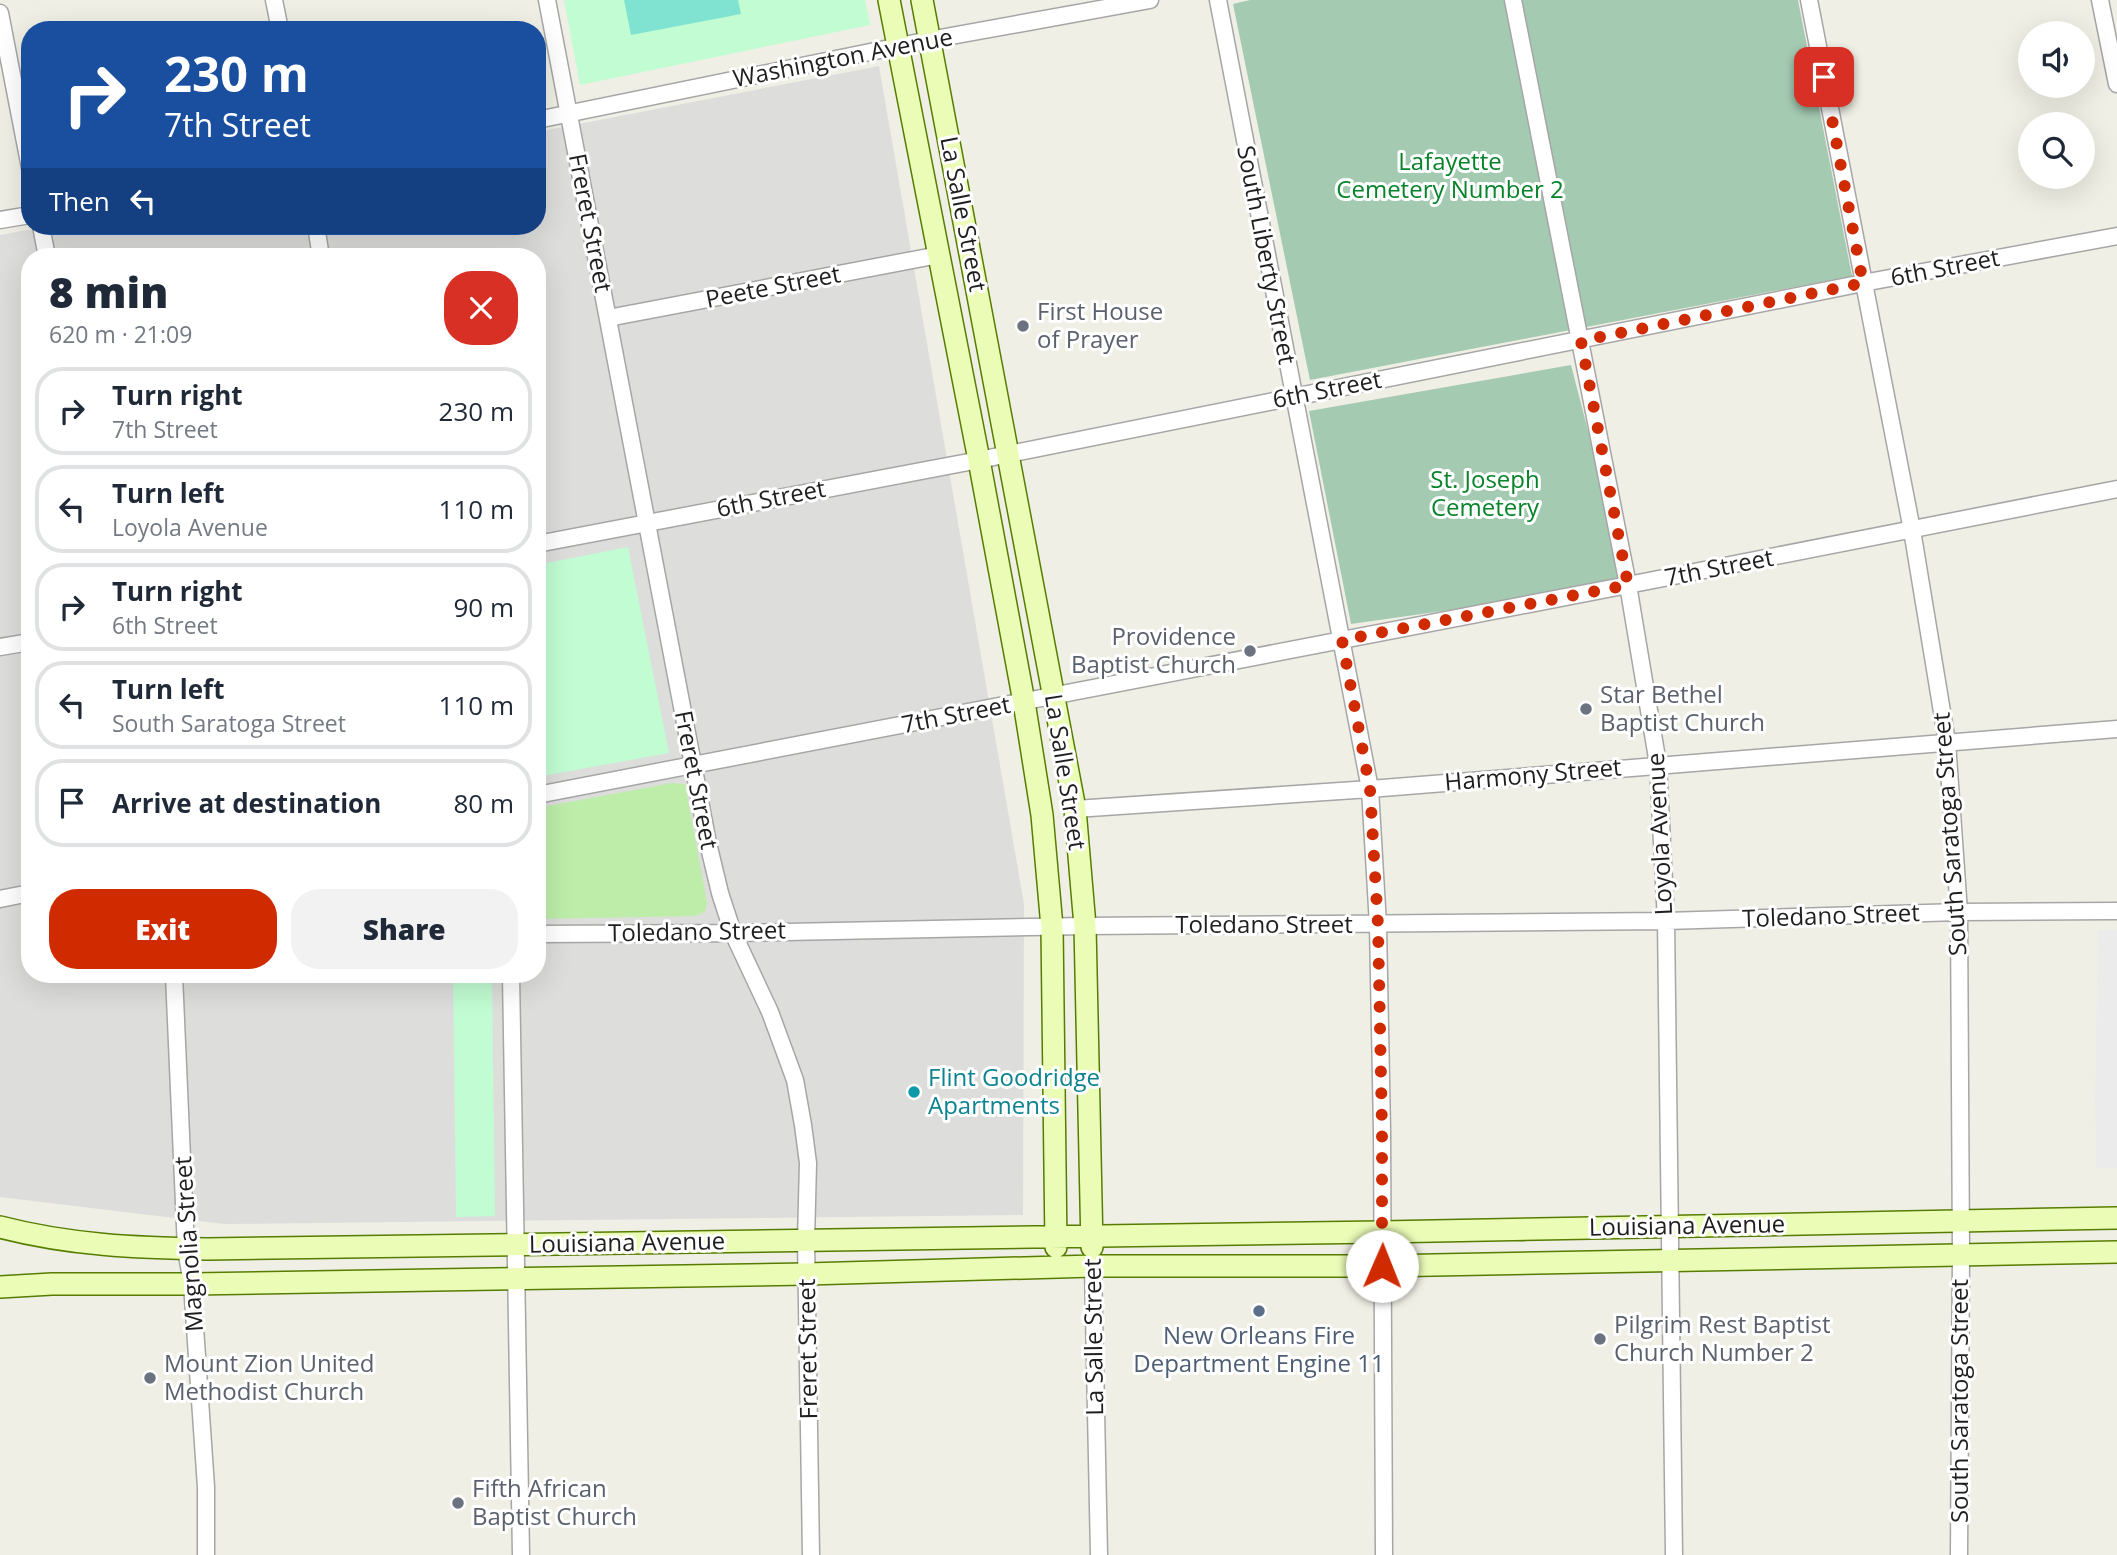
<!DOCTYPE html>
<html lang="en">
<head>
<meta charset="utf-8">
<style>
	:root { --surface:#fff; --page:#f2f2f3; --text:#1f2937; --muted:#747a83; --line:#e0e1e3; --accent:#cf2a00 }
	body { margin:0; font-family:"Open Sans",sans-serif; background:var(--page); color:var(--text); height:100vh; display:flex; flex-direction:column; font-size:26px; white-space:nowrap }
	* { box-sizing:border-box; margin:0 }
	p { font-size:23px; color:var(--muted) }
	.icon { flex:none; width:38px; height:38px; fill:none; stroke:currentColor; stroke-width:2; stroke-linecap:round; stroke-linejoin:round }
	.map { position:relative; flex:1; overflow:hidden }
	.details { position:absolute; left:21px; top:248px; width:525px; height:735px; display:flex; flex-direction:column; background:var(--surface); border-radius:28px; box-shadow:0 7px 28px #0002 }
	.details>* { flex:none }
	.guide { position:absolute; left:21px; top:21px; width:525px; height:214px; border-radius:28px; box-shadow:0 7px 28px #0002; background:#1a4fa0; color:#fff; overflow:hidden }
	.controls { position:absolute; left:2018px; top:21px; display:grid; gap:14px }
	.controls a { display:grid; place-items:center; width:77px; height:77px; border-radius:50%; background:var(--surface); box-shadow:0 7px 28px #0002; font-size:35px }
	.pin { position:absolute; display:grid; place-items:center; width:60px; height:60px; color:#fff; margin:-30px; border-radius:14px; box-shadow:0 4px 10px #0006 }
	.me { position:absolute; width:77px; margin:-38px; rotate:1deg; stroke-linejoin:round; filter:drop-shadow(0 0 5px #0008) }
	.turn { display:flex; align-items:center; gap:24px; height:147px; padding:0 28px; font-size:32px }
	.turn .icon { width:91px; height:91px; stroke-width:2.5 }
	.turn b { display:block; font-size:49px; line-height:60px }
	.then { display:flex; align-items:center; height:66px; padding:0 28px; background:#0003; gap:14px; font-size:26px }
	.round { display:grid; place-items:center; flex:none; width:74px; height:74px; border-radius:28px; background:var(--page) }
	.headline { display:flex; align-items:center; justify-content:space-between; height:119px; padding:0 28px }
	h1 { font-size:42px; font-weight:800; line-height:52px }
	.action { display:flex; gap:14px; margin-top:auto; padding:14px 28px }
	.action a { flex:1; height:80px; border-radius:28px; background:var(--accent); color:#fff; font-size:28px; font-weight:800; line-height:80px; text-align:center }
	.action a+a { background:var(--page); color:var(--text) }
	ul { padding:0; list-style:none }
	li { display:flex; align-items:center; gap:21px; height:88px; margin:0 14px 10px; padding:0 14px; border:4px solid var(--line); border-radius:28px }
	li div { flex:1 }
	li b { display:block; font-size:26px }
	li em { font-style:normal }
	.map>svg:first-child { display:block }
	.residential { fill:#dddddc; fill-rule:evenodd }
	.grass { fill:#bdeda9 }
	.cemetery { fill:#a5cab2 }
	.park { fill:#c1fcd2 }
	.pitch { fill:#80e3d1 }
	.parking { fill:#ebebeb }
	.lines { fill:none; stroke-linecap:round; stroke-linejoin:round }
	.street-casing { stroke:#a6a6a6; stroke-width:19 }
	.secondary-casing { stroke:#567d00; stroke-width:24 }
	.street { stroke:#fff; stroke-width:16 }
	.secondary { stroke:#ebfcb7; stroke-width:21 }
	.route { stroke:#cf2a00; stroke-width:12; stroke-dasharray:0 21.6 }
	.worship-dot { fill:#6b7280; stroke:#fff; stroke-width:2.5 }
	.culture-dot { fill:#0f9aa8; stroke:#fff; stroke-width:2.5 }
	.service-dot { fill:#5c6f8a; stroke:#fff; stroke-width:2.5 }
	.labels { text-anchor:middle; stroke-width:6; stroke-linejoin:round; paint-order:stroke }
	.street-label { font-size:24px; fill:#1f1f1f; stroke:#fff }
	.park-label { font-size:24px; fill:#07842b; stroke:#fff }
	.worship-label { font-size:24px; fill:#5b616d; stroke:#fff; text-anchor:start }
	.culture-label { font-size:24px; fill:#0d838f; stroke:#fff; text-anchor:start }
	.service-label { font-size:24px; fill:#4e5e75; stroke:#fff }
</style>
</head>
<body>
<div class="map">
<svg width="2117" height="1555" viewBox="0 0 2117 1555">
	<rect width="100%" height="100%" fill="#f0efe5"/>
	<!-- residential -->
	<path class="residential" d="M879,66l145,838 -1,311 -799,9 -224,-27v-962l49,-9h488v-94zM30,257h507v718h-507z"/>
	<!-- grass -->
	<path class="grass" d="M672,783l13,1 22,119 -2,9 -10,4 -158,3v-111z"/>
	<!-- cemetery -->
	<path class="cemetery" d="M1250,0h548l54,276 -542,104 -77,-376z
		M1571,365l57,220 -277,39 -42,-213z"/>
	<!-- park -->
	<path class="park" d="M564,0h301l5,25 -290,60z
		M628,547l41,206 -132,24v-212z
		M453,975h39l3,241 -39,1z"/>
	<!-- pitch -->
	<path class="pitch" d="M624,0h114l3,14 -110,21z"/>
	<!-- parking -->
	<path class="parking" d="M2098,930h19v238h-21l-1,-70z"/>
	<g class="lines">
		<defs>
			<path id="street" d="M274,0l6,30
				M547,0l161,843 12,50 13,40 37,79 25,68 8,45 5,38 -2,77 5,315
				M1218,0l152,789 8,136 4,206 2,424
				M1513,0l115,585 30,179 8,157 8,634
				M1809,0l103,530 35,212 12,170 2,343 -2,300
				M2100,0l17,84
				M0,13l30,155
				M537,120l392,-80 221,-40
				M0,220l30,-5
				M41,226l6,31
				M316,226l5,31
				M608,318l331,-63
				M537,544l442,-84 884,-177 254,-47
				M0,647l30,-5
				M537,795l1091,-210 489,-96
				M1075,809l295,-20 747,-60
				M0,899l30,-6
				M537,934l196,-1 352,-7 581,-5 293,-9 158,-1
				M174,975l12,274 6,35 14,203v68
				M511,975l10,580
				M1093,1266l6,289"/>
			<path id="secondary" d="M889,0l90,460 45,242 18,113 10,112 4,320
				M922,0l153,809 10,117 7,321
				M0,1227c69,18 137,21 208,22l1174,-17 735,-14
				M0,1287l52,-3h140l615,-10 286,-8h289l735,-14"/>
		</defs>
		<!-- street casing -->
		<use href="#street" class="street-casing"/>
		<!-- secondary casing -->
		<use href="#secondary" class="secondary-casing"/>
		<!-- street -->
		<use href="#street" class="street"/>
		<!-- secondary -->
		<use href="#secondary" class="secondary"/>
	</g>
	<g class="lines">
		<!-- route -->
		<path class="route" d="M1382,1266v-136l-4,-205 -8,-136 -28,-149 286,-55 -47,-244 282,-58 -39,-206"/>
	</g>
	<!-- markers -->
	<g class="worship-dot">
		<circle cx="1023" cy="326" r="7"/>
		<circle cx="1250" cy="651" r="7"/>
		<circle cx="1586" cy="709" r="7"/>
		<circle cx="1600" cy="1339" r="7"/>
		<circle cx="150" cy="1378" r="7"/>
		<circle cx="458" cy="1503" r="7"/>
	</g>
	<circle class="culture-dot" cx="914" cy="1092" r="7"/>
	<circle class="service-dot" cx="1259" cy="1311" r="7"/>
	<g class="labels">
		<!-- street labels -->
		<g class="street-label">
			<text transform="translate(843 58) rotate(-11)" y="8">Washington Avenue</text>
			<text transform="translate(963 214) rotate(79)" y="8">La Salle Street</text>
			<text transform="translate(590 223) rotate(79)" y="8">Freret Street</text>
			<text transform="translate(1266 255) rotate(79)" y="8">South Liberty Street</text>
			<text transform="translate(1945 268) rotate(-11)" y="8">6th Street</text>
			<text transform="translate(773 287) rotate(-11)" y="8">Peete Street</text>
			<text transform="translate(1327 390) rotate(-11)" y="8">6th Street</text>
			<text transform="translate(771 499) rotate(-11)" y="8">6th Street</text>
			<text transform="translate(1719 568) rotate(-11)" y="8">7th Street</text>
			<text transform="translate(956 715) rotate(-11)" y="8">7th Street</text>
			<text transform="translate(1065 772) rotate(81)" y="8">La Salle Street</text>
			<text transform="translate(1533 775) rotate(-5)" y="8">Harmony Street</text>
			<text transform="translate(696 780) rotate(79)" y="8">Freret Street</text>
			<text transform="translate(1660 834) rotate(-93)" y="8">Loyola Avenue</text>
			<text transform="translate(1950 834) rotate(-94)" y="8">South Saratoga Street</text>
			<text transform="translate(1831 916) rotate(-2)" y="8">Toledano Street</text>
			<text x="1264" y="933">Toledano Street</text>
			<text transform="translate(697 932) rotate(-1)" y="8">Toledano Street</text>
			<text transform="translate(1687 1226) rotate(-1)" y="8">Louisiana Avenue</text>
			<text transform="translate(627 1243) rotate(-1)" y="8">Louisiana Avenue</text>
			<text transform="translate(189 1244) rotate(-94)" y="8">Magnolia Street</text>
			<text transform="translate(1094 1337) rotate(-91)" y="8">La Salle Street</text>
			<text transform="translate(808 1349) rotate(-91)" y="8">Freret Street</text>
			<text transform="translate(1960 1401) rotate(-90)" y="8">South Saratoga Street</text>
		</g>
		<!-- park labels -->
		<g class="park-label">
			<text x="1450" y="170">Lafayette<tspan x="1450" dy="28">Cemetery Number 2</tspan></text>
			<text x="1485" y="488">St. Joseph<tspan x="1485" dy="28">Cemetery</tspan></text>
		</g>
		<!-- worship labels -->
		<g class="worship-label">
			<text x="1037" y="320">First House<tspan x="1037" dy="28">of Prayer</tspan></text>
			<text x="1236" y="645" text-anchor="end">Providence<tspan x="1236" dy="28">Baptist Church</tspan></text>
			<text x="1600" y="703">Star Bethel<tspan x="1600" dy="28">Baptist Church</tspan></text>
			<text x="1614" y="1333">Pilgrim Rest Baptist<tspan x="1614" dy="28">Church Number 2</tspan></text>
			<text x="164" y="1372">Mount Zion United<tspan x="164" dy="28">Methodist Church</tspan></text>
			<text x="472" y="1497">Fifth African<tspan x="472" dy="28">Baptist Church</tspan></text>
		</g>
		<!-- culture labels -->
		<g class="culture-label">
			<text x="928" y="1086">Flint Goodridge<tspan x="928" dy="28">Apartments</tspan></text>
		</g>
		<!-- service labels -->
		<g class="service-label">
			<text x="1259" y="1344">New Orleans Fire<tspan x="1259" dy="28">Department Engine 11</tspan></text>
		</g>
	</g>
</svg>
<div class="controls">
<a><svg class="icon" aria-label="sound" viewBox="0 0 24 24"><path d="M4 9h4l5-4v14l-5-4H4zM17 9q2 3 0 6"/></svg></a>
<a><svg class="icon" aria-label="search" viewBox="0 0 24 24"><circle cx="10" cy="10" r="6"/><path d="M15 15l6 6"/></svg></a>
</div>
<div class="pin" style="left:1824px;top:77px;background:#d93025"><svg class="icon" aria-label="arrive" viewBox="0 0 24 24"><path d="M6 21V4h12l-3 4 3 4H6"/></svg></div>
<svg class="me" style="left:1382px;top:1266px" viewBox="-20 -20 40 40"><circle r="19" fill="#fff"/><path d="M0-13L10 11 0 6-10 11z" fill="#cf2a00"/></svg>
<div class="guide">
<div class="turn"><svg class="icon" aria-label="right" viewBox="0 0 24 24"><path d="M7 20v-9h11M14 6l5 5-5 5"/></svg><div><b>230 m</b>7th Street</div></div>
<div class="then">Then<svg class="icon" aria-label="left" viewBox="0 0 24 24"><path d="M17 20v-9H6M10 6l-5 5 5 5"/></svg></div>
</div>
<section class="details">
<div class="headline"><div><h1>8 min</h1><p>620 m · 21:09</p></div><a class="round" style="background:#d93025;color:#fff"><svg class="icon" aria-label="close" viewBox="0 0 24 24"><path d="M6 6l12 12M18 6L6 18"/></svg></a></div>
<ul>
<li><svg class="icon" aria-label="right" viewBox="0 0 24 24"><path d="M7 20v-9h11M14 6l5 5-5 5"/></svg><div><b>Turn right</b><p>7th Street</p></div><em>230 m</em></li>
<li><svg class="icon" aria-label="left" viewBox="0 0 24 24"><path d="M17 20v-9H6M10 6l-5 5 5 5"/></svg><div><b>Turn left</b><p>Loyola Avenue</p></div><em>110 m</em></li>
<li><svg class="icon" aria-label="right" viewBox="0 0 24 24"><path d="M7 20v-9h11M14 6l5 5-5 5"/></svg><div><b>Turn right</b><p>6th Street</p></div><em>90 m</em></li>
<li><svg class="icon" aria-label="left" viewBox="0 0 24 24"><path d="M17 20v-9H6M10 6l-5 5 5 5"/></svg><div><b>Turn left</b><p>South Saratoga Street</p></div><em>110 m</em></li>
<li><svg class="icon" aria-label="arrive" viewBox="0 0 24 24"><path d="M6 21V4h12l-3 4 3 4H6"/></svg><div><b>Arrive at destination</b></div><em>80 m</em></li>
</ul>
<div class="action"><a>Exit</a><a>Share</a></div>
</section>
</div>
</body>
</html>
